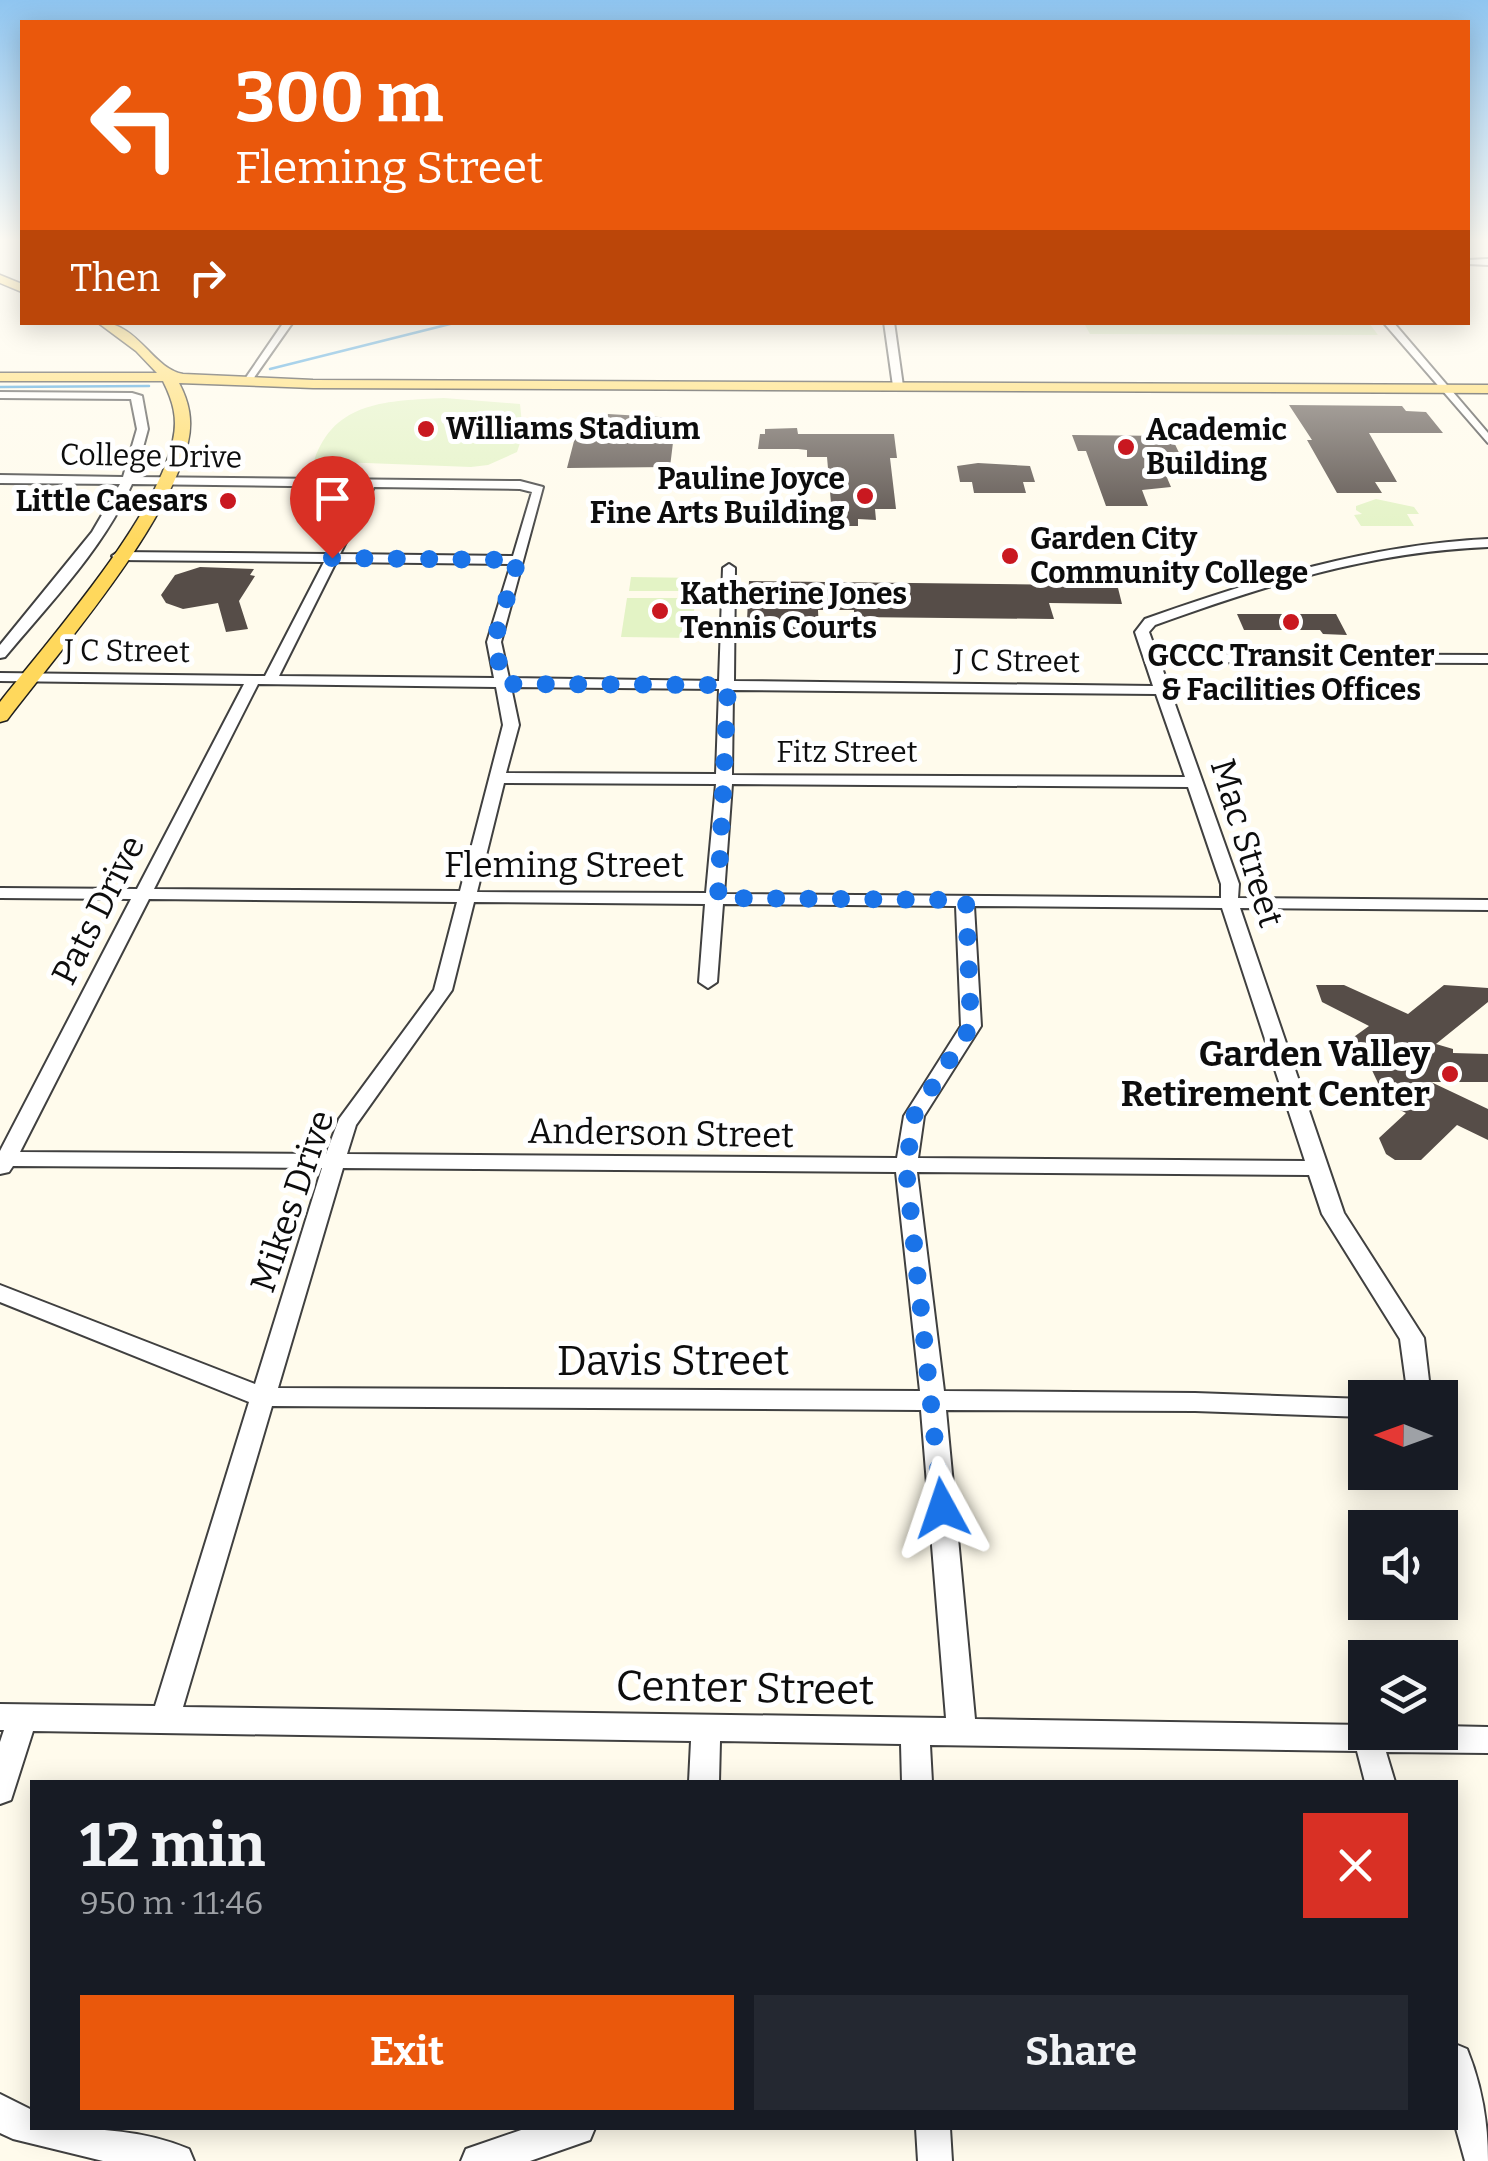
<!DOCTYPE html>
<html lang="en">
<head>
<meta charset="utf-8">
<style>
	:root { --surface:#171b24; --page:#242831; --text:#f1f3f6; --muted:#9ea1a6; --accent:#ea580c }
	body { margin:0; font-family:Bitter,serif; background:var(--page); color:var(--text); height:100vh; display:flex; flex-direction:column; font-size:38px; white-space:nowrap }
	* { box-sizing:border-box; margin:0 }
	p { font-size:32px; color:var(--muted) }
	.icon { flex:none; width:55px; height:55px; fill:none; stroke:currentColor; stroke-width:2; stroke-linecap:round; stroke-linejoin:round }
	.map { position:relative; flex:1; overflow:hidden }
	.drawer { position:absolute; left:30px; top:1780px; width:1428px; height:350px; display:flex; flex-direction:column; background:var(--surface); border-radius:0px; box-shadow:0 5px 25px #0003 }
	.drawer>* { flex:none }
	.top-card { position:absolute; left:20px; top:20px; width:1450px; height:305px; border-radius:0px; box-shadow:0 5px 25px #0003; background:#ea580c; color:#fff; overflow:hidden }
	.needle { width:65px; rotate:271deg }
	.fabs { position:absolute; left:1348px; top:1380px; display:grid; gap:20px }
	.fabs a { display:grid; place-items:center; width:110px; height:110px; border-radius:0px; background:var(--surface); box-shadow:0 5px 25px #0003; font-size:50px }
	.pin { position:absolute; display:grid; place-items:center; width:85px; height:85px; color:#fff; margin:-102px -42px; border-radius:50% 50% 50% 0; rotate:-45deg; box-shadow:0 0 10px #0007 }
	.pin .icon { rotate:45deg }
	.me { position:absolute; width:110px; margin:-55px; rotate:355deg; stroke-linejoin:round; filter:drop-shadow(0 0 8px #0008) }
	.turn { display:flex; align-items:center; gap:35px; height:210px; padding:0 50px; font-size:45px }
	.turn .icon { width:130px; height:130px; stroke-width:2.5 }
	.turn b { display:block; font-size:70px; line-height:85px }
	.then { display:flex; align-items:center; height:95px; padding:0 50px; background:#0003; gap:20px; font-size:38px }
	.round { display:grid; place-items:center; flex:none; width:105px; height:105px; border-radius:0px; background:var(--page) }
	.head { display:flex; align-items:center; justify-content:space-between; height:170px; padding:0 50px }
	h1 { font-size:60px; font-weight:700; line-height:75px }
	.cta { display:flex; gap:20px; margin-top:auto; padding:20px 50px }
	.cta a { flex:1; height:115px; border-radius:0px; background:var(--accent); color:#fff; font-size:40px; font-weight:700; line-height:115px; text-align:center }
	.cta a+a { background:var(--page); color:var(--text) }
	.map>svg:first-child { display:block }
	.pitch { fill:#e3f3c5 }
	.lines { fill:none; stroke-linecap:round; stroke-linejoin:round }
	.stream { stroke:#2b94da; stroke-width:2.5 }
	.building { fill:#564d48 }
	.minor-casing { stroke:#404040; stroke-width:4 }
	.major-casing { stroke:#1e1e1e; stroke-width:3 }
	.minor { fill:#fff; fill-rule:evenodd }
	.major { fill:#ffd85c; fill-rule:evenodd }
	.route { stroke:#1a73e8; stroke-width:18; stroke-dasharray:0 32.4 }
	.poi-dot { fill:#c91820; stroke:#fff; stroke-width:4 }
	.labels { text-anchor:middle; stroke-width:10; stroke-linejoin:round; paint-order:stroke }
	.far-poi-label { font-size:30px; font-weight:bold; fill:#0d0d0d; stroke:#fff; text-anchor:start }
	.far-street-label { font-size:30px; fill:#0d0d0d; stroke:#fff }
	.street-label { font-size:35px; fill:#0d0d0d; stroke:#fff }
	.poi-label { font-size:35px; font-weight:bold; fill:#0d0d0d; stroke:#fff; text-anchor:end }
	.near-street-label { font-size:42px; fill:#0d0d0d; stroke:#fff }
</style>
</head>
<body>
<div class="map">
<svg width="1488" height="2161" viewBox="0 0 1488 2161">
	<rect width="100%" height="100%" fill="#fffbec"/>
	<!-- pitch -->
	<path class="pitch" d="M1369,323l9,12 -288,-1 -6,-11z
		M444,398l76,6 3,30 -6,18 -29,13 -17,2 -157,-6c20,-61 75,-60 130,-63z
		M1376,499l38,8 5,7h-12l7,12h-53l-7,-11 8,-1 -6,-4v-4z
		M631,577l68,1 -2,13h-68z
		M627,598h68l-3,40 -71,-1z"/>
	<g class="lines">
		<!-- stream -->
		<path class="stream" d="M270,369l188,-47
			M0,387l149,-1"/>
	</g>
	<!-- building -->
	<path class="building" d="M1289,405l113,1 4,5 20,1 17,21h-74l28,49h-22l7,11h-45l-30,-53h5z
		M608,414l68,4 -6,49 -103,1 13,-50h27z
		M797,428l1,6h96l3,24h-7l6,51h-21l1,11 -18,-1v7h-25l-6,-69h-20v-7l-9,-1h-40l2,-15h5v-5z
		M1072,435l99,1 11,23h-23l12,28 -29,3 6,16h-42l-20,-55h-8z
		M978,463l52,3 5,16h-12l3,11h-52l-2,-11h-12l-3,-16z
		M200,567l54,2 -4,6 5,1 -16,25 9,28 -22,3 -8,-29 -35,6 -17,-6 -5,-8 14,-20z
		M1069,579l47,1 6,24 -73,-1 5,16 -200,-2v-7h-36l1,20 -51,-1 1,-9h-22l2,-39 321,4z
		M1237,614h99l11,21 -24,-1 -3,-4h-76z
		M1316,985h28l64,29 36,-29 44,3v14l-52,42 17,5v4l35,1v28h-57l57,27v31l-31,-15 -36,35h-26l-9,-6 -7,-16 27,-25 -32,-16 -2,-10 6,-4 -15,-32 -9,-3 -3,-9 18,-13 -47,-24z"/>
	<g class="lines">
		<defs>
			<path id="minor" d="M1488,259v6l-20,-1v-4z
				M284,322h9l-40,57h-8z
				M884,322h10l9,64 -5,3 -5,-3z
				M1383,322h10l95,111v10z
				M0,392l132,1 10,3 6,33 -13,48 385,4 23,6 -42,155 8,36 210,3 4,-113 6,-4 6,4 -1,113 419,5 -18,-54 10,-13c113,-40 223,-74 343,-80v8c-120,5 -221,38 -333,78l-6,7 8,22 331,1v8l-328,-1 79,222 -1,14 250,2v10l-248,-2 104,305 80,125 7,60h-31l7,-8 -7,-51 -78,-125 -13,-39 -392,-3 27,219 251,2 170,6v18l-170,-6 -249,-1 29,309 390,6v7h75v-6l48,1v26l-102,-1 9,30h-30l-8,-31 -427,-6 2,37h-30l-1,-38 -181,-3 -1,41h-30l2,-41 -658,-10 -22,69 -11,4v-62l4,-12h-4v-26l155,2 94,-304 -249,-100v-17l255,99 67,-216 -309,-2 -4,6 -9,2v-23l131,-252 -131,-1v-10l137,1 107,-205 -244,-3v-8l265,3 59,-114 -206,-2 -6,-4 6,-4 209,2 35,-67 -230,-3c-29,65 -82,119 -127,173l-5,1v-13l92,-113 28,-48 -120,-1v-8l123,2 14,-48 -6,-30 -131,-1zM374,487l146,2 12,3 -19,64 -173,-2zM336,562l175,2 -24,78 7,36 -215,-2zM258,684l238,3 7,38 -43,166 -306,-2zM511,687l208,2 -3,85 -210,-1 13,-48zM733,690l423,4 29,83 -453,-2zM504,783l212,1 -10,109 -229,-1zM732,784l456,3 33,97v14l-497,-4zM149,899l308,3 -23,88 -95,129 -13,35 -306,-2zM474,902l231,2 -6,78 9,6 9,-6 6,-78 233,2 5,120 -57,90 -7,42 -550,-4 9,-29 96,-135zM974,906l248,2 83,253 -387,-3 6,-42 57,-90zM343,1168l553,4 24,219 -642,-3zM272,1406l649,4 25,308 -763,-11z
				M1455,2044l12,5c15,37 21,73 21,112h-23l-10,-36z
				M0,2094l32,16v18c54,0 107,0 157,21l5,12h-91l-90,-22 -13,-6z
				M527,2128h68l-5,12 -60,21h-69l5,-12z
				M916,2128h34l2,33h-34z"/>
			<path id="major" d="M0,275l22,9v8l-22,-9z
				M97,322c42,0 54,46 86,52l130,6 1175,5v8l-1175,-5 -134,-5c10,19 14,37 9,59 -20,85 -127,207 -181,278l-7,2v-20c50,-64 157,-184 173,-262 5,-22 0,-39 -10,-59h-163v-8h157l-21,-22z"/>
		</defs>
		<!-- minor casing -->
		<use href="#minor" class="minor-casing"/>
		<!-- major casing -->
		<use href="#major" class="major-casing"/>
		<!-- minor -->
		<use href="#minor" class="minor"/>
		<!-- major -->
		<use href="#major" class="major"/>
	</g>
	<!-- sky -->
	<linearGradient id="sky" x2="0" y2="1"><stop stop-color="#8fc5f0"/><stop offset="0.44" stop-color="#fffdf6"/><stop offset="1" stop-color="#fffdf6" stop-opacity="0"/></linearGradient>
	<rect width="1488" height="545" fill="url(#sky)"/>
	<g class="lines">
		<!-- route -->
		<path class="route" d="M332,558l186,2 -24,82 10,42 224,1 -10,213 248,2 5,126 -57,90 -8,52 36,340"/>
	</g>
	<!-- markers -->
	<g class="poi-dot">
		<circle cx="426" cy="429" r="10"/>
		<circle cx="1126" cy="447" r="10"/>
		<circle cx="865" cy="496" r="10"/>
		<circle cx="228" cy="501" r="10"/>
		<circle cx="1010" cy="556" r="10"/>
		<circle cx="660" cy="611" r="10"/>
		<circle cx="1291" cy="622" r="10"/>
		<circle cx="1450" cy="1074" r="10"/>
	</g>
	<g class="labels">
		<!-- far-poi labels -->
		<g class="far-poi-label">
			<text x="446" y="439">Williams Stadium</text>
			<text x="1146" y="440">Academic<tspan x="1146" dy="34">Building</tspan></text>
			<text x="845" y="489" text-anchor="end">Pauline Joyce<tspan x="845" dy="34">Fine Arts Building</tspan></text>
			<text x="208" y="511" text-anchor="end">Little Caesars</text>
			<text x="1030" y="549">Garden City<tspan x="1030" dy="34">Community College</tspan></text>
			<text x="680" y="604">Katherine Jones<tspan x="680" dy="34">Tennis Courts</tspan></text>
			<text x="1291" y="666" text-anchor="middle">GCCC Transit Center<tspan x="1291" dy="34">&amp; Facilities Offices</tspan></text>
		</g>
		<!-- far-street labels -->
		<g class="far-street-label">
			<text transform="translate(151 456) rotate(1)" y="10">College Drive</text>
			<text transform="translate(127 651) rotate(1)" y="10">J C Street</text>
			<text transform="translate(1017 661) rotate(1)" y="10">J C Street</text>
			<text x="847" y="762">Fitz Street</text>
		</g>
		<!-- street labels -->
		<g class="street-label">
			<text transform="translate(1247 843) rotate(73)" y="12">Mac Street</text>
			<text x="564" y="877">Fleming Street</text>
			<text transform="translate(98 910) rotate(-63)" y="12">Pats Drive</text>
			<text transform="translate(661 1133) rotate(1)" y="12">Anderson Street</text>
			<text transform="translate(292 1201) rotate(-71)" y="12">Mikes Drive</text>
		</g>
		<!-- poi labels -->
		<g class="poi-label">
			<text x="1430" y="1066">Garden Valley<tspan x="1430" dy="40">Retirement Center</tspan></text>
		</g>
		<!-- near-street labels -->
		<g class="near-street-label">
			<text x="673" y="1375">Davis Street</text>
			<text transform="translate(745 1687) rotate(1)" y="15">Center Street</text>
		</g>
	</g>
</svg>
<div class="fabs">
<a><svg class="needle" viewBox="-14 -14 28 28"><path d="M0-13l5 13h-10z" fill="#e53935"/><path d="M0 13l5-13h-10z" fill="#9ea1a6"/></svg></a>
<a><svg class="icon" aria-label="sound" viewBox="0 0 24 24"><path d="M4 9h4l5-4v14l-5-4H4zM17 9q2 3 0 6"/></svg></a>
<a><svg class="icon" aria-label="layers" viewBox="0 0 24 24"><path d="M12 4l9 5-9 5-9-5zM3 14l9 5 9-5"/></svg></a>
</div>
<div class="pin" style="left:332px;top:558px;background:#d93025"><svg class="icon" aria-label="arrive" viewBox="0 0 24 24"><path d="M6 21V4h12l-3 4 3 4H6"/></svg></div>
<svg class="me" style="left:942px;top:1508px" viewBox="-20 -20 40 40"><path d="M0-17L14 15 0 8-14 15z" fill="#1a73e8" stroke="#fff" stroke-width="4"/></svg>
<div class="top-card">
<div class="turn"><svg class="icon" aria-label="left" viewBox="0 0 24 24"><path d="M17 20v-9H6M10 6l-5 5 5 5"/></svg><div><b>300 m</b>Fleming Street</div></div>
<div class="then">Then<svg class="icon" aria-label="right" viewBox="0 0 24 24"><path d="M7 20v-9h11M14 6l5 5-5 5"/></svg></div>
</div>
<section class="drawer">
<div class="head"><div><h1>12 min</h1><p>950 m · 11:46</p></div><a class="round" style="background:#d93025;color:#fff"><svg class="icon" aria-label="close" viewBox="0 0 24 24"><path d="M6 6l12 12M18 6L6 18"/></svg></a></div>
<div class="cta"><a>Exit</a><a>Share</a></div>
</section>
</div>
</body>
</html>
